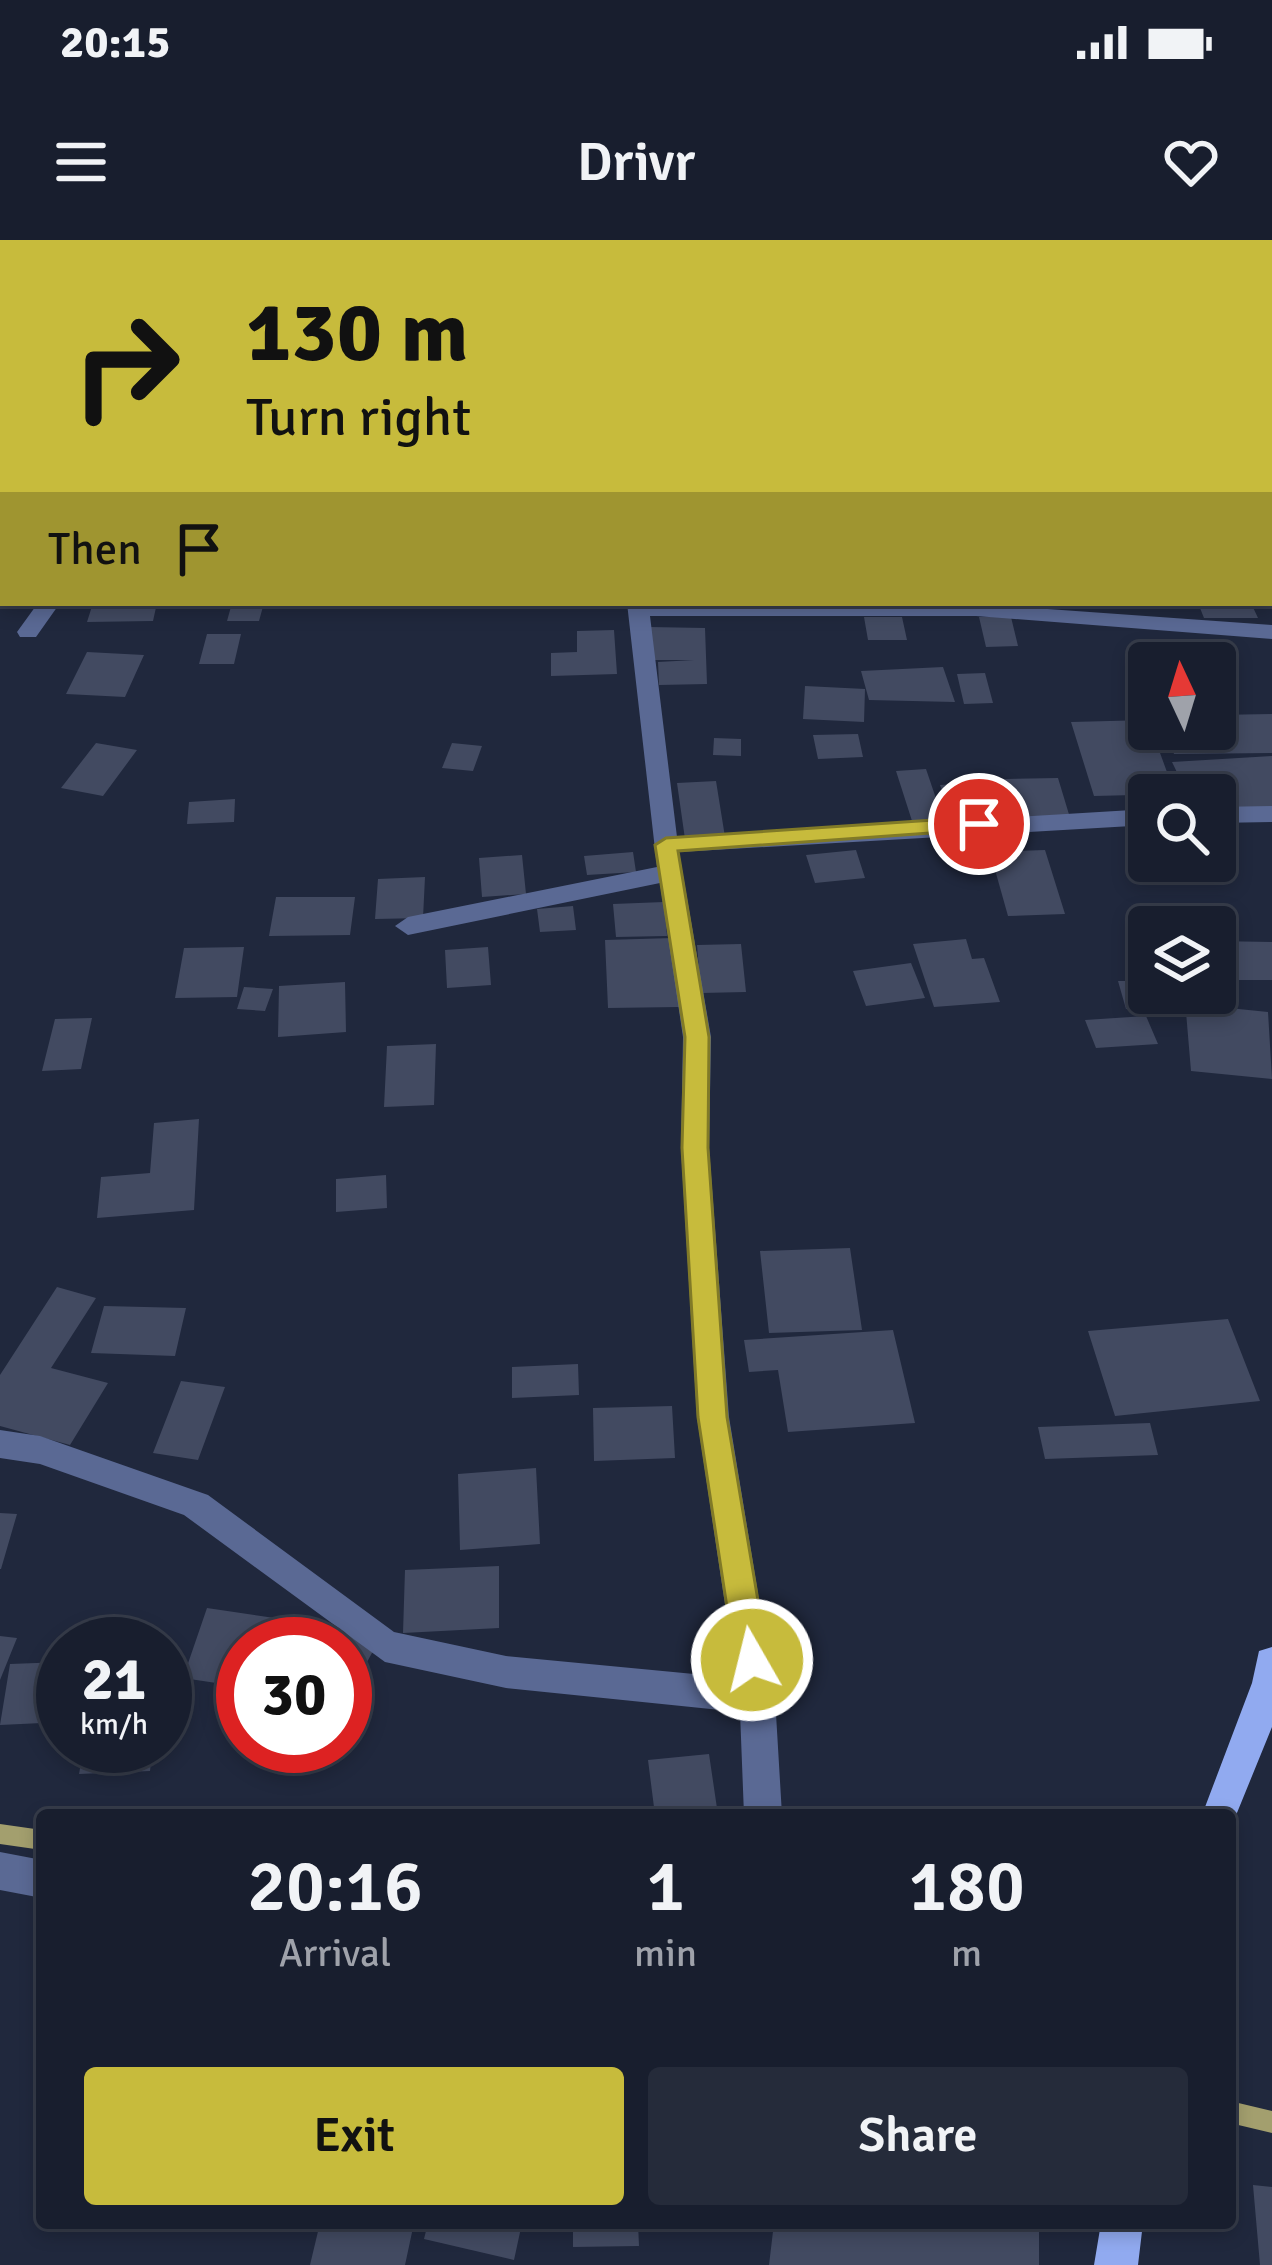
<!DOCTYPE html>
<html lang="en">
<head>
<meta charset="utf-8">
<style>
	:root { --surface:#181e2e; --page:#252b3a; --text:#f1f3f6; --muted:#9fa2aa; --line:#363c4a; --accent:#c7bb3c }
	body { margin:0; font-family:Signika,sans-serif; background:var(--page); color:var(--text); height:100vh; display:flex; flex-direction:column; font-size:45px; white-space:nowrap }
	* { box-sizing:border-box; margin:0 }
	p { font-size:39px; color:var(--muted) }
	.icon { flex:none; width:66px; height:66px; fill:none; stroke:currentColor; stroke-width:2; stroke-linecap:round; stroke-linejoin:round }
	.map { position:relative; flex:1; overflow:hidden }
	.details { position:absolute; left:36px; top:1569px; width:1200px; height:420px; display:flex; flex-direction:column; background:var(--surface); border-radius:12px; box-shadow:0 6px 18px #0003,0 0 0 3px var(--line) }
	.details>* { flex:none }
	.guide { position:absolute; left:0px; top:0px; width:1272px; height:366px; box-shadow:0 6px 18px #0003,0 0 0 3px var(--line); background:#c7bb3c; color:#111; overflow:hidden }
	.needle { width:78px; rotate:356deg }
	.controls { position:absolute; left:1128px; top:402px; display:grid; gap:24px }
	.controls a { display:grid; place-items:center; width:108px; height:108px; border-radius:12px; background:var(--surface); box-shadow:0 6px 18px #0003,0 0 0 3px var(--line); font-size:60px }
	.speed { position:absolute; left:36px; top:1377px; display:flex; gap:24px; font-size:60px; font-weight:700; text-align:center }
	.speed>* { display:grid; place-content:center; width:156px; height:156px; border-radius:50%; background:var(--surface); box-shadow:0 6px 18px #0003,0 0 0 3px var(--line); line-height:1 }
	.speed small { font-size:30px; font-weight:400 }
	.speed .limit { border:18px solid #d22; background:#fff; color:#111 }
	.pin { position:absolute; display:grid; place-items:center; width:102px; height:102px; color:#fff; margin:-51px; border:6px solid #fff; border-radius:50%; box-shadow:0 3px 12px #0007 }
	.me { position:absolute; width:132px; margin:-66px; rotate:352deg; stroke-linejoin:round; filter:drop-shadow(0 0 9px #0008) }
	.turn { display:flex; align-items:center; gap:42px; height:252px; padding:0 48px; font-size:54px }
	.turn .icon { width:156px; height:156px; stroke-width:2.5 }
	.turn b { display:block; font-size:84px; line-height:102px }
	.then { display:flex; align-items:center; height:114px; padding:0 48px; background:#0003; gap:24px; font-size:45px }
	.eta { display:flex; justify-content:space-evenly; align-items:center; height:204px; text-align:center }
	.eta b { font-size:72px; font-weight:600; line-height:84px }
	.action { display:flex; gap:24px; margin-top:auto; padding:24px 48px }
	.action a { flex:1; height:138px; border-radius:12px; background:var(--accent); color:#111; font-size:48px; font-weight:600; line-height:138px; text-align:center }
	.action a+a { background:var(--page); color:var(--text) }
	.status { display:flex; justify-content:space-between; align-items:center; height:84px; padding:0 60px; background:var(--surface); direction:ltr }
	.status svg { height:33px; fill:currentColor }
	header { display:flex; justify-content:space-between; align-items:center; height:156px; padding:0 48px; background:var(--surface); font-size:54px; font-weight:600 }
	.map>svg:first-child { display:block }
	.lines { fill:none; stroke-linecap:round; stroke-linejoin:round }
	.stream { fill:#a39f6e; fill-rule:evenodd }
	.building { fill:#424a61 }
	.minor { fill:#5a6994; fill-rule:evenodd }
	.major { fill:#91aaf0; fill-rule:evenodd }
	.route { fill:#c7bb3c; stroke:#817a27; stroke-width:3 }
</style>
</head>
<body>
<div class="status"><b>20:15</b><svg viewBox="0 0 49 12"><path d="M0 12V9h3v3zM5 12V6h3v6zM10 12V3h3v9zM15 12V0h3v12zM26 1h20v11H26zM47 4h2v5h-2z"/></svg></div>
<header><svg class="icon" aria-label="menu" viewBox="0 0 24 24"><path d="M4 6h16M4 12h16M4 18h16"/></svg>Drivr<svg class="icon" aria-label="heart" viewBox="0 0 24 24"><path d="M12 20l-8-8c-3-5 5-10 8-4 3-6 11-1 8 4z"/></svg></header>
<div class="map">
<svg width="1272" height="2025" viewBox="0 0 1272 2025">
	<rect width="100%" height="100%" fill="#20283d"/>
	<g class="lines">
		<!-- stream -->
		<path class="stream" d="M0,1584l42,6v20l-42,-6z
			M1230,1861l42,10v22l-42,-10z"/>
	</g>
	<!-- building -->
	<path class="building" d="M93,363h64l-4,18 -66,1z
		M232,363h32l-5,18h-32z
		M1198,363h53l7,15h-54z
		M864,377h38l5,23h-39z
		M979,377h32l7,29 -32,1z
		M649,387l56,1 2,56 -48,1 -1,-23 36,-2h-46z
		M614,390l3,44 -66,2v-23l26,-1v-21z
		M207,394h34l-7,30h-35z
		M87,412l57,3 -19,42 -59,-3z
		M943,427l12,35 -86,-2 -8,-29z
		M985,433l8,30 -29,1 -7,-30z
		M805,446l60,3 -1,33 -61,-3z
		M1272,474v39l-98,1 -9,-25h50v-14z
		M1071,482l77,-2 27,74 -81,2z
		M858,494l5,23 -45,2 -5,-24z
		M714,498l27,1v17l-28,-1z
		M96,503l41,7 -34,46 -42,-8z
		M452,503l30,3 -9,25 -31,-3z
		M1272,516v52l-57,3v-16h-27l-16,-33z
		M926,529l18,53 -31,2 -17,-53z
		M1058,538l13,43 -55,1 -12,-43z
		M716,541l9,56 -40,2 -8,-56z
		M987,542l15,39 -47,3 -15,-39z
		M235,559l-1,23 -47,2 2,-22z
		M856,610l9,28 -50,5 -9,-28z
		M1045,610l20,64 -57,2 -18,-64z
		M633,612l3,20 -49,3 -3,-19z
		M522,615l4,39 -44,3 -3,-39z
		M425,637l-2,41 -48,1 3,-40z
		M276,657h79l-5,38 -81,1z
		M664,662l3,34 -51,1 -3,-33z
		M573,666l3,24 -36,2 -3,-23z
		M673,698l6,69 -71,1 -3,-68z
		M966,699l6,20 12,-1 16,44 -66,5 -21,-63z
		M1215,701l57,1v38h-57z
		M741,704l5,48 -45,1 -4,-48z
		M244,707l-7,50 -62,1 9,-50z
		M488,707l3,38 -44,3 -2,-38z
		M911,723l14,35 -59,8 -13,-35z
		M1118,741h31v12h19l4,15 -46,1z
		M345,742l1,50 -68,5 1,-51z
		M244,747l29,2 -8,22 -28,-2z
		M1219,767l49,5 4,67 -81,-8 -5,-59 34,2z
		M1146,776l12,28 -62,4 -11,-28z
		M92,778l-11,51 -39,2 13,-52z
		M436,804l-2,61 -50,2 3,-61z
		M199,879l-5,91 -97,8 4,-41 49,-4 4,-50z
		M386,935l1,33 -51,4v-33z
		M850,1008l12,82 -93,3 -9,-82z
		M57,1047l39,11 -45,70 57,15 -38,62 -70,-19v-51z
		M104,1066l82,2 -11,48 -84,-3z
		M1228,1079l32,82 -145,15 -27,-85z
		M893,1090l22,93 -127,9 -10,-62 -29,2 -5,-32z
		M578,1124l1,31 -67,3v-31z
		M181,1141l44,6 -27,73 -45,-7z
		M672,1166l3,52 -81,3 -1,-53z
		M1150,1183l8,32 -113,4 -7,-32z
		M536,1228l4,76 -80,6 -2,-76z
		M0,1273l17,1 -16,55h-1z
		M499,1326v62l-96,5 2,-63z
		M207,1368l115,17 -6,19h-73v43l-60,-9z
		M341,1389l37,13 -33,60v-58h-12z
		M0,1396l17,2 -17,42z
		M63,1422v60l-63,3 10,-61z
		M84,1506h69l-3,25 -71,3z
		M709,1514l9,61h-63l-7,-55z
		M1253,1945l19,2v78h-12z
		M320,1983h94l-9,42h-95z
		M428,1983h94l-8,37 -90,-21z
		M573,1983h65l1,23 -66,1z
		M774,1983h265v42h-270z"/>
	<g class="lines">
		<!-- minor -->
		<path class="minor" d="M598,0h16v3h-16z
			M746,0h16l1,3h-16z
			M972,0h16l1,3h-16z
			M1269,229h3v12h-3z
			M0,235h3v12h-3z
			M38,363h22l-24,34h-16l-3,-5z
			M627,363l349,1 296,21v14l-296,-23h-326l27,221 472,-28v16l-470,27 32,185 -2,111 20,269 46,280 7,118h-38l-4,-103 -234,-24 -121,-26 -201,-147 -144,-51 -40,-6v-28l40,6 168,59 186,137 112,24 230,22 -39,-261 -16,-269 2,-111 -23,-154 -252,52 -13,-9 13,-9 249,-50z
			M1272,566v16l-57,1v-16z
			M0,1612l42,8v38l-42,-8z"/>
		<!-- major -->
		<path class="major" d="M1272,1407v80l-42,103v-15h-28l50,-132 7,-32z
			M1101,1983h42l-5,42h-44z"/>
	</g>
	<!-- route -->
	<path class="route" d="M979,577l7,2v10l-308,22 31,186 -1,111 19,269 41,243 -5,11 -11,4 -12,-4 -5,-11 -37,-243 -16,-269 3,-111 -30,-192 11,-7z"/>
</svg>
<div class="controls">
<a><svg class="needle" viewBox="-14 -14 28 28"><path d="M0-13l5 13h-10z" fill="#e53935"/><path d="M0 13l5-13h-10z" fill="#9fa2aa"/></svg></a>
<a><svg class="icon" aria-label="search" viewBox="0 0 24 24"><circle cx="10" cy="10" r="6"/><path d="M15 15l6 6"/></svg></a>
<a><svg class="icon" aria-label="layers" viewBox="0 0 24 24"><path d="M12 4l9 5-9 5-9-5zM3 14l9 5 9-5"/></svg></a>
</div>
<div class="speed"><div>21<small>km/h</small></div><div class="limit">30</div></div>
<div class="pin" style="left:979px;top:584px;background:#d93025"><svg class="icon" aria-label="arrive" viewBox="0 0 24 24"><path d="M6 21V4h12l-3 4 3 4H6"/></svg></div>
<svg class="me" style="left:752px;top:1420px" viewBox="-20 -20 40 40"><circle r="17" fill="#c7bb3c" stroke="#fff" stroke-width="3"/><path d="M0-11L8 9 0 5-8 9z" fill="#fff"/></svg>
<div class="guide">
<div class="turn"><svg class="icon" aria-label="right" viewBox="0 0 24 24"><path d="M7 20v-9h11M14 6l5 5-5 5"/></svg><div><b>130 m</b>Turn right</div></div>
<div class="then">Then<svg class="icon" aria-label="arrive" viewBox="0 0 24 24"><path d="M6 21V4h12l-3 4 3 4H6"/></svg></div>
</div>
<section class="details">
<div class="eta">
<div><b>20:16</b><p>Arrival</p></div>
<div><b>1</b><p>min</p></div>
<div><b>180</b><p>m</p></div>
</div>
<div class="action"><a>Exit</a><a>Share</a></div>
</section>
</div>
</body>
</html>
